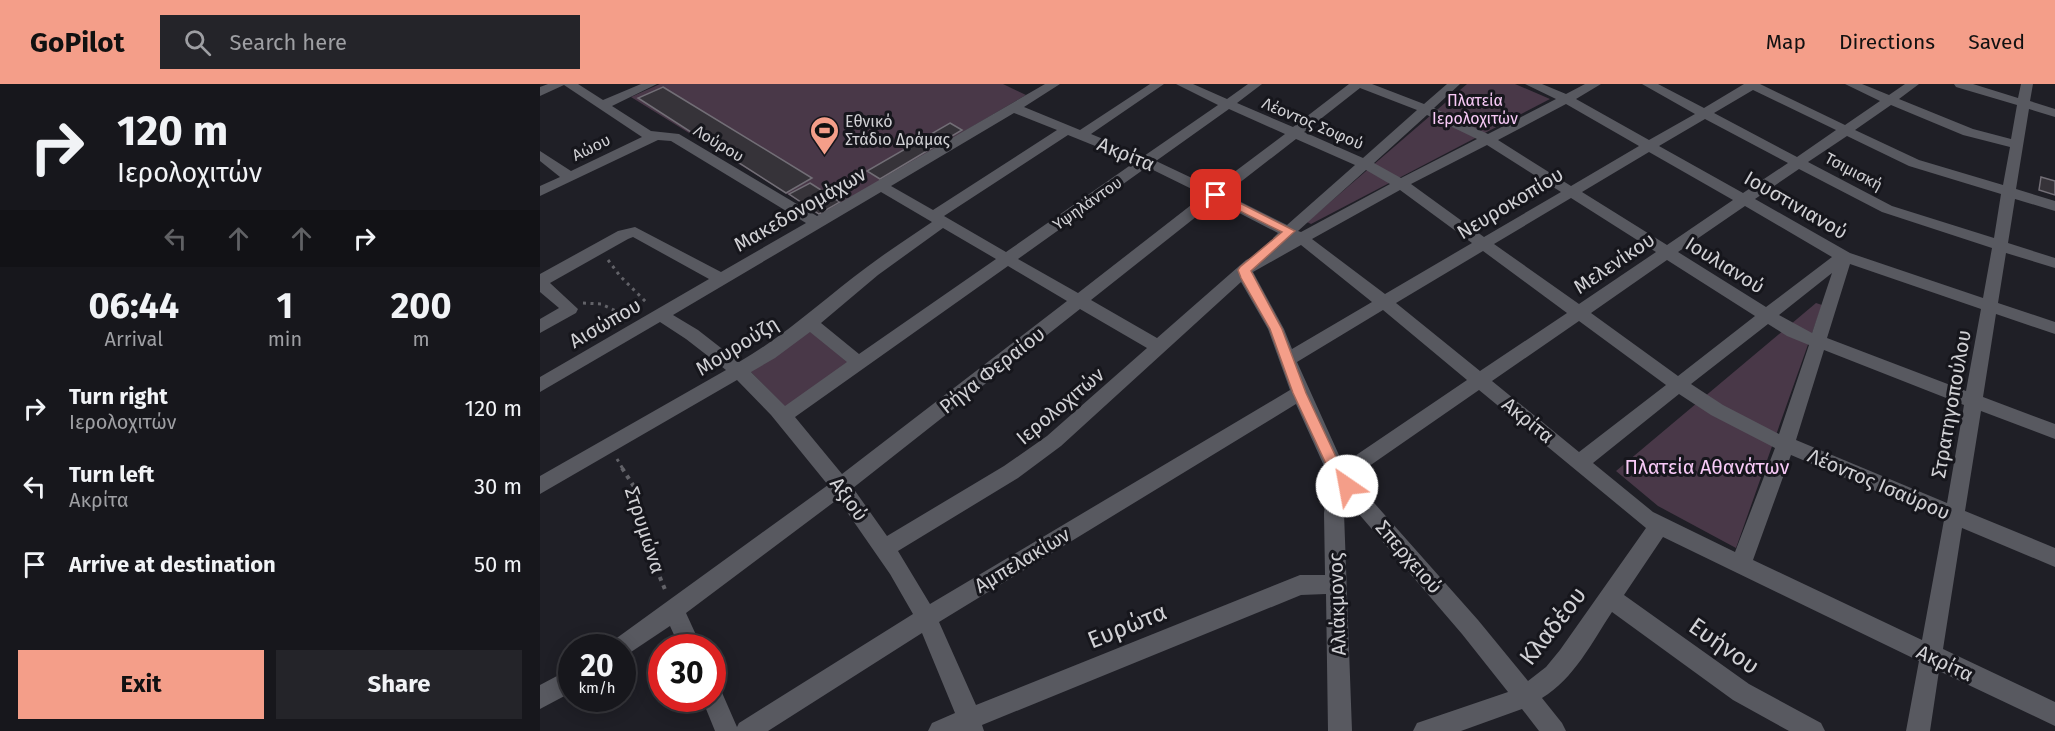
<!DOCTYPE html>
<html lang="en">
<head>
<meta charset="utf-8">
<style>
	:root { --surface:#17171c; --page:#242429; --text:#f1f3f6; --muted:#9e9fa3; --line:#36363b; --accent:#f49e89 }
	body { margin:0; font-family:"Fira Sans",sans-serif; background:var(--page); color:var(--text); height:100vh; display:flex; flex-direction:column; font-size:22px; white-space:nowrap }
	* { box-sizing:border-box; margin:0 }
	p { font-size:20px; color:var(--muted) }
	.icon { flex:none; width:33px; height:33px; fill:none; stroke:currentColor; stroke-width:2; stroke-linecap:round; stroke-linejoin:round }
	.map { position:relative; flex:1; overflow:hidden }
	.side { display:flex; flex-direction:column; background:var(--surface); width:540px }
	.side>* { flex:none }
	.guide { background:#17171c; color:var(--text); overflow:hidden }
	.speed { position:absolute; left:18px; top:550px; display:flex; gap:12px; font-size:30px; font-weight:700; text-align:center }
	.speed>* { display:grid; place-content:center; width:78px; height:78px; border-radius:50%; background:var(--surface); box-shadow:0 3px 15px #0003,0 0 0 2px var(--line); line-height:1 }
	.speed small { font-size:15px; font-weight:400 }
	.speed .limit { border:9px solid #d22; background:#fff; color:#111 }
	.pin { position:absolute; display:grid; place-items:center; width:51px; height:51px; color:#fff; margin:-26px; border-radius:12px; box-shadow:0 3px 9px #0006 }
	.me { position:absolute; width:66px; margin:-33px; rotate:327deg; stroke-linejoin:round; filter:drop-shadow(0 0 4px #0008) }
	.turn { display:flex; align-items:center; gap:21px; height:126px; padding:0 18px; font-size:27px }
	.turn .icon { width:78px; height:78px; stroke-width:2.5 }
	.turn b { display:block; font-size:42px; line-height:51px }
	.lanes { display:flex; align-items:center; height:57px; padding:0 18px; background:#0003; justify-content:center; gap:30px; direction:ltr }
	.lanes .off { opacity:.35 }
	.eta { display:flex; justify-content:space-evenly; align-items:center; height:102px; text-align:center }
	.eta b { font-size:36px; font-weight:700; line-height:42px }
	.cta { display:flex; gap:12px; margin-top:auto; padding:12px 18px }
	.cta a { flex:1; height:69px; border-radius:0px; background:var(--accent); color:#111; font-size:24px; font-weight:700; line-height:69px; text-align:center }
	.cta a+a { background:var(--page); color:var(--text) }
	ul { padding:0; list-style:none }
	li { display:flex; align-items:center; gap:18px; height:78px; padding:0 18px }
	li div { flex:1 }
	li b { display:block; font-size:22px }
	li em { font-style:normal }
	header { display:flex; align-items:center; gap:36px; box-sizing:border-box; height:84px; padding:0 30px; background:var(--accent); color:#111 }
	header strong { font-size:28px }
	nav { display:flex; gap:33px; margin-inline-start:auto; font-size:21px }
	.search { width:420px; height:54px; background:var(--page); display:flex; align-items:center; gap:15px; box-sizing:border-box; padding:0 21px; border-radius:0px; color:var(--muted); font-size:22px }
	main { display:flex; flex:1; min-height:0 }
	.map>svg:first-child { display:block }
	.green { fill:#493848 }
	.building { fill:#363339; stroke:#726e76; stroke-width:1.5 }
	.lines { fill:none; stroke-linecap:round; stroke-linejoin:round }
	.path-far1 { stroke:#626268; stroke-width:3; stroke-dasharray:3 4.5; stroke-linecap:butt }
	.path { stroke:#626268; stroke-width:4; stroke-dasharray:4 5; stroke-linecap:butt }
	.minor { fill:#585960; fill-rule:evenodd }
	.route { fill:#f49e89; stroke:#9f6759; stroke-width:1.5 }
	.labels { text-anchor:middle; stroke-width:6; stroke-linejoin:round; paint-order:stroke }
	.far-park-label { font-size:16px; fill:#f8caf7; stroke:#16161c }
	.far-poi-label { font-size:16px; fill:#d1d1d5; stroke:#16161c; text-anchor:start }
	.far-street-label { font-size:16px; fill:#d1d1d5; stroke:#16161c }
	.street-label { font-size:20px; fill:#d1d1d5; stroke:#16161c }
	.park-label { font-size:20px; fill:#f8caf7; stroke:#16161c }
	.near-street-label { font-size:24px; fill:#d1d1d5; stroke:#16161c }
</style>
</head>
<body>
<header>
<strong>GoPilot</strong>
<div class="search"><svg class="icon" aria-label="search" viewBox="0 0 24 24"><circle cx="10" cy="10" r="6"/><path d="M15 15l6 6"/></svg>Search here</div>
<nav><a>Map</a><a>Directions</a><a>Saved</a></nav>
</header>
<main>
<section class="side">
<div class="guide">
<div class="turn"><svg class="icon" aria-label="right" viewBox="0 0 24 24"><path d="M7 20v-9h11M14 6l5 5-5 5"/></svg><div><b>120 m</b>Ιερολοχιτών</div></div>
<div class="lanes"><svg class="icon off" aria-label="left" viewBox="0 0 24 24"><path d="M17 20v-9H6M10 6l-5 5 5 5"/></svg><svg class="icon off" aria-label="ahead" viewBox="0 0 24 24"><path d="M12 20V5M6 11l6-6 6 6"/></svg><svg class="icon off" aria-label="ahead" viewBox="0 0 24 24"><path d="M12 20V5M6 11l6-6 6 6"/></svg><svg class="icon" aria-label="right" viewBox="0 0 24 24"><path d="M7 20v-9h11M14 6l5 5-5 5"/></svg></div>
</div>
<div class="eta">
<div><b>06:44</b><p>Arrival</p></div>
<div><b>1</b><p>min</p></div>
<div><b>200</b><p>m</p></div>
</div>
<ul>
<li><svg class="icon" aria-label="right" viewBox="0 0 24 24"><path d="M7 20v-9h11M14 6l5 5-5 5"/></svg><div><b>Turn right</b><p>Ιερολοχιτών</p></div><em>120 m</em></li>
<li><svg class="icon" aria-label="left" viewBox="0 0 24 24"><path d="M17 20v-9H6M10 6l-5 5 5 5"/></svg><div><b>Turn left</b><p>Ακρίτα</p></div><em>30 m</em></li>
<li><svg class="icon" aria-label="arrive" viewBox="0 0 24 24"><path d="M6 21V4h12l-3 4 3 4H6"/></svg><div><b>Arrive at destination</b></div><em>50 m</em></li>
</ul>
<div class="cta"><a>Exit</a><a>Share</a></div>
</section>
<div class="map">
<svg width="1515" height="647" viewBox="0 0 1515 647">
	<rect width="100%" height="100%" fill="#1f1f26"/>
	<!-- green -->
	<path class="green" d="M120,0h343l23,11 -205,120 -190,-118z
		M927,0h48l35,15 -239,125 -4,-2z
		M1276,219l6,2 -86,243 -78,-42 -42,-35z
		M269,245l42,33 -66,45 -35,-36z"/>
	<!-- building -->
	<path class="building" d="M123,3l149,91 -26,15 -148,-95z
		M410,39l12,7 -82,49 -13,-8z
		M1501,93l14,4v14l-16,-5z
		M270,99l30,19 -21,12 -30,-20z"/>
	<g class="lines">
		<!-- path-far1 -->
		<path class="path-far1" d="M68,176l12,16 28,28
			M43,219l18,1 26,12
			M77,375l6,10"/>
		<!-- path -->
		<path class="path" d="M82,384l16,25 9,53 19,46"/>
		<!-- minor -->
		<path class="minor" d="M8,0h30l25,16 38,-16h16l-45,22 39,25 28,3 138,82 228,-132h15l-36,23 56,23 70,-46h14l-73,50 53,22 74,-51 -42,-21h17l34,15 21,-15h14l-25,19 56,24 56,-43h23l52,20 23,-20h13l-26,24 54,26 68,-35 -31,-15h17l24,10 19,-10h16l-25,15 73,41 46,-26 -53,-30h16l46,24 40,-24h16l85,41 35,-24 -35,-17h17l27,11 16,-11h14l-20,15 74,30 38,10 6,-34 -61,-18 -2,-3h19l45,14 3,-14h12l-3,17 25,8v8l-26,-8 -13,80 39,12v10l-40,-12 -7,44 47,15v10l-49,-15 -8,50 57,19v12l-59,-20 -13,83 72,27v15l-74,-28 -16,100 90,37v19l-93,-39 -19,121 112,53v24l-116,-55 -9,60h-24l13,-70 -256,-124 -39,58 125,89 72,39 4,8h-36l-56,-31 -121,-88c-20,30 -38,67 -70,86l20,25 4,8h-27l-17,-22 -61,22h-48l4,-8 91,-31 -46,-58 -116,-135 -2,14 8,218h-24l-2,-137 -25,1 -319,130 2,6h-56l4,-8 23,-10 -33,-80 -154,98h-53l-13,-32h10v-14l8,3 17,39 2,-4 174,-109 -23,-40 -52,-75 -152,114 16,35h-22l-10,-22 -48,32v-10h-11l3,-8 214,-155 -57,-70 -34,-35 -197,114v-18l186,-106 -40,-31 -26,-17 -120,70v-15l169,-98 -76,-42 -5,2 -78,44 28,26 -2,4 -36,20v-14l19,-11 -19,-16v-18l78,-43 17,-4 86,45 85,-49 -135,-82 -13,-1 -118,56v-10l20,-9 -20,-16v-10l31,20 71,-34 -78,-52 -24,11v-9zM820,4l57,22 -54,48 -59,-26zM1213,6l83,40 -39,27 -83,-44zM1026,20l73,42 -68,40 -73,-46zM1351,21l72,30 47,12 -7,38 -84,-25 -64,-30zM689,25l56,25 -72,54 -57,-27zM474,29l43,17 -124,80 -42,-24zM887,31l50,24 -76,39 -27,-15zM1165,35l83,44 -45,30 -84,-47zM528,51l67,27 -129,90 -62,-36zM1307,52l62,30 92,28 -7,44 -102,-32 -84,-44zM756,55l59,26 -68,60 -62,-31zM947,61l74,47 -77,45 -73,-53zM1109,68l84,48 -66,45 -85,-53zM607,83l57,28 -126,98 -60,-34zM1259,85l83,43 110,36 -9,50 -133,-45 -95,-54zM826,86l24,14 -89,48 -3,-1zM860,106l72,53 -87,51 -73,-55zM341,108l51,30c-22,15 -44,29 -65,45 -43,32 -81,68 -128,95l-41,-32 -25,-15zM1031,114l85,54 -77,52 -85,-60zM676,117l62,32 -5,5 3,4 6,1 -36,17 -89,78 -66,-38zM1205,122l87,51 -66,50 -88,-55zM403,144l53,31 -137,95 -38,-31 57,-48zM761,161l71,57 -80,47 -8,-20 -31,-57zM943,167l84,62 -87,58 -84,-68zM1127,176l88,56 -77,60 -87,-63zM1310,180l131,45 -15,82 -139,-53zM468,182l59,35 -225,173 -47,-57zM1292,189l-20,60 -33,-18zM701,198l27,47 22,61 -360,214 -32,-53 120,-73 43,-32zM540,225l67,39 -100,88 -43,30 -117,70 -34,-48zM843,226l84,70 -124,84 -46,-102zM1039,237l87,64 -87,67 -87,-71zM1228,240l19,12 22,9 -30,89 -56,-29 -32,-21zM270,248l37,30 -62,44 -34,-34 24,-14zM1284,266l140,55 -17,98 -151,-63zM939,306l167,138 -86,122 -14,17 -18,14 -50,-61 -126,-142zM1139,310l32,21 64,33 -40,104 -82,-40 -60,-49zM756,320l33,73 -5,36 1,62h-25l-324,130 -37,-83zM1251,371l153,65 -22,120 -169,-80z
			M32,584v24l-32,17v-24z"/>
	</g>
	<!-- route -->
	<path class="route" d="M676,107l79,40 -44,40 31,58 24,64 30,64 18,29 -2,4c-9,3 -13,-2 -18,-9l-41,-88 -23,-64 -29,-51 -3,-8 2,-3 42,-35 -70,-35 -2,-2z"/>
	<!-- icons -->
	<defs>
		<symbol id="stadium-pin" viewBox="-11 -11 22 30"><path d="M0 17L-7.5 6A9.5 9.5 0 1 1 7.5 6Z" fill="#f49e89" stroke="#16161c"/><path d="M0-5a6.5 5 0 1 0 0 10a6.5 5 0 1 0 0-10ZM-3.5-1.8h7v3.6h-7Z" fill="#111"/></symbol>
	</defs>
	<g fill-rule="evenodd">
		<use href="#stadium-pin" x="268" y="30" width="33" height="45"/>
	</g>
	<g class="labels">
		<!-- far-park labels -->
		<g class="far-park-label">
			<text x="935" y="22">Πλατεία<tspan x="935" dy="18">Ιερολοχιτών</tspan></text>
		</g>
		<!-- far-poi labels -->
		<g class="far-poi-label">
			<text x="305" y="43">Εθνικό<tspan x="305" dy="18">Στάδιο Δράμας</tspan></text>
		</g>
		<!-- far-street labels -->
		<g class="far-street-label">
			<text transform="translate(773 39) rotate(23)" y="6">Λέοντος Σοφού</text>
			<text transform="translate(179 59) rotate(31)" y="6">Λούρου</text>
			<text transform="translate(51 63) rotate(-26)" y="6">Αώου</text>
			<text transform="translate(1314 87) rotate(28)" y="6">Τσιμισκή</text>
			<text transform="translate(547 119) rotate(-35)" y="6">Υψηλάντου</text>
		</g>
		<!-- street labels -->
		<g class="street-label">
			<text transform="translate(586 70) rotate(22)" y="7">Ακρίτα</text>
			<text transform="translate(970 119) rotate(-31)" y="7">Νευροκοπίου</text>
			<text transform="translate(1256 121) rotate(30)" y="7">Ιουστινιανού</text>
			<text transform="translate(260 125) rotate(-30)" y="7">Μακεδονομάχων</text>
			<text transform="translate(1074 179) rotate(-34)" y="7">Μελενίκου</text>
			<text transform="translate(1185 181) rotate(32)" y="7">Ιουλιανού</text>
			<text transform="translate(65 239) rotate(-30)" y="7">Αισώπου</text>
			<text transform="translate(197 262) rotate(-32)" y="7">Μουρούζη</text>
			<text transform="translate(452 286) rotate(-38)" y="7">Ρήγα Φεραίου</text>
			<text transform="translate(1411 320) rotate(-80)" y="7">Στρατηγοπούλου</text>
			<text transform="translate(520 322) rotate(-40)" y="7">Ιερολοχιτών</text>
			<text transform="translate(988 336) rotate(39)" y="7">Ακρίτα</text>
			<text transform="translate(1339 400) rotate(23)" y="7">Λέοντος Ισαύρου</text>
			<text transform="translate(309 415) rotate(54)" y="7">Αξιού</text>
			<text transform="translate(105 446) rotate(72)" y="7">Στρυμώνα</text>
			<text transform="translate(869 473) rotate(49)" y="7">Σπερχειού</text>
			<text transform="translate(482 476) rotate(-31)" y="7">Αμπελακίων</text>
			<text transform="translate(797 520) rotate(-92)" y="7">Αλιάκμονος</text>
			<text transform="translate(1405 579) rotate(25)" y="7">Ακρίτα</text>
		</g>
		<!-- park labels -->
		<g class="park-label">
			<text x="1167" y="390">Πλατεία Αθανάτων</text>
		</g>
		<!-- near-street labels -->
		<g class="near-street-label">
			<text transform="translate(587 542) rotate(-22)" y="8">Ευρώτα</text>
			<text transform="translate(1013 542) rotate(-52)" y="8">Κλαδέου</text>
			<text transform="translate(1184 562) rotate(35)" y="8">Ευήνου</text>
		</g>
	</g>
</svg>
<div class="speed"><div>20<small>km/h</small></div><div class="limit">30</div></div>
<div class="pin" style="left:676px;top:111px;background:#d93025"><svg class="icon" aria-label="arrive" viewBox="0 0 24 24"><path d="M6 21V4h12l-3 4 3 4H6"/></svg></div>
<svg class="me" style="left:807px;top:402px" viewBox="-20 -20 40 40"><circle r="19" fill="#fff"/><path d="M0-13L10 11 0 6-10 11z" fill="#f49e89"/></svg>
</div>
</main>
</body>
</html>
